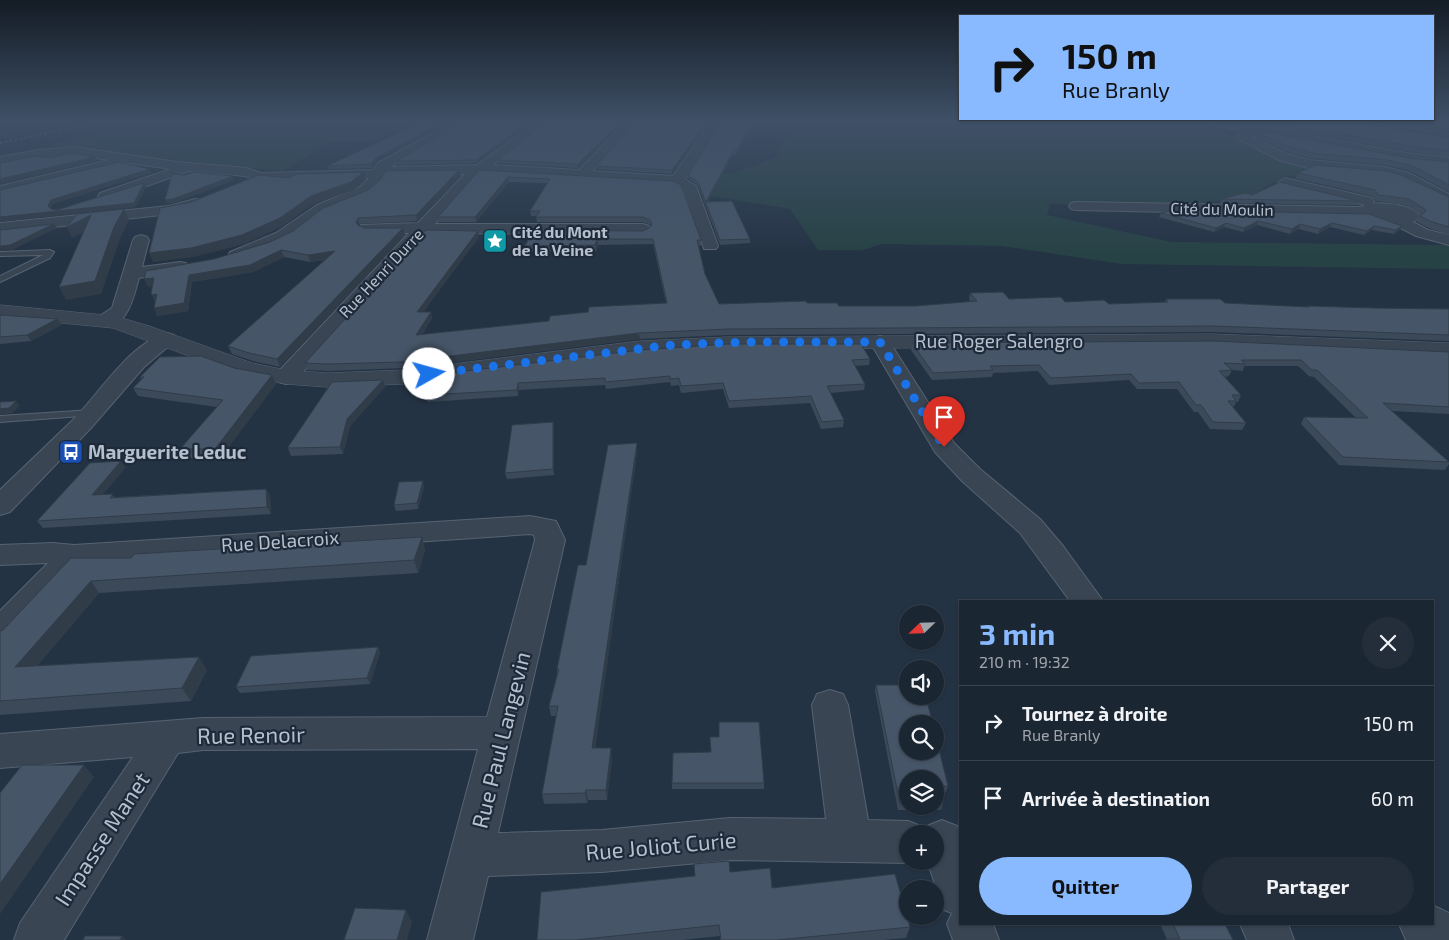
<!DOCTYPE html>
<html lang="fr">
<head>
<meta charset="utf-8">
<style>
	:root { --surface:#1b2633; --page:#242e3b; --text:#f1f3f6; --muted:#a0a5ac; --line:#39434e; --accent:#89baff }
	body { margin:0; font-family:"Exo 2",sans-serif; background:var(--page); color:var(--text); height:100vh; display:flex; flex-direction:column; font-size:19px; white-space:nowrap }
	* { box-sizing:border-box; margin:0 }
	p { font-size:16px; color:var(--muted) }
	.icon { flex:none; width:28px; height:28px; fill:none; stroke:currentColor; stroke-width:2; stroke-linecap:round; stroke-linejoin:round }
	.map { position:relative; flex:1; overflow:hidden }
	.side { position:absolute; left:959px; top:600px; width:475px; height:325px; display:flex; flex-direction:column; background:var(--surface); border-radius:0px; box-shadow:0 1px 4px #0004,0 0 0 1px var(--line) }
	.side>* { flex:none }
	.guide { position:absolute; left:959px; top:15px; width:475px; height:105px; border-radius:0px; box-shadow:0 1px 4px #0004,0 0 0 1px var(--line); background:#89baff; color:#111; overflow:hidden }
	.needle { width:32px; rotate:247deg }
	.controls { position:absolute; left:899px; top:605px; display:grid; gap:10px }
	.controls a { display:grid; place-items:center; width:45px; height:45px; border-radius:50%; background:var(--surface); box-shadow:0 1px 4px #0004,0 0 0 1px var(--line); font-size:25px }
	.pin { position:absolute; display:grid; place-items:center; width:42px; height:42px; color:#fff; margin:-51px -21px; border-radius:50% 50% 50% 0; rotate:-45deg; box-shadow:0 0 5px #0007 }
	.pin .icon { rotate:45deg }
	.me { position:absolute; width:55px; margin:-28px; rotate:83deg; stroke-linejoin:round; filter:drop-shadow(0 0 4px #0008) }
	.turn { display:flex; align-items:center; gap:18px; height:105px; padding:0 20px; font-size:22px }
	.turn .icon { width:65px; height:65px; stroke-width:2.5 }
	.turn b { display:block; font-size:35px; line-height:42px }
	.round { display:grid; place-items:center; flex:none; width:52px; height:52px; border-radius:26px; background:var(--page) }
	.headline { display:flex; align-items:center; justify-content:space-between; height:85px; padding:0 20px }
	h1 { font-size:30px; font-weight:700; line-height:38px; color:var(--accent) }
	.button { display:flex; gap:10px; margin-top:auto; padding:10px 20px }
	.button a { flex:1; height:58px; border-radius:30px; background:var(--accent); color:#111; font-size:20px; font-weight:700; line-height:58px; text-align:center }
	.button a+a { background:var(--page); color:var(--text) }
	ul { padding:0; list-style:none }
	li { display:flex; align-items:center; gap:15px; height:75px; padding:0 20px; border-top:1px solid var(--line) }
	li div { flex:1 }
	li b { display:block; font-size:19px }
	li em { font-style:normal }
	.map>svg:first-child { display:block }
	.green { fill:#274245 }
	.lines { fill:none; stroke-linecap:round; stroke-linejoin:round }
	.service-casing { stroke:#576371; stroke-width:2 }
	.minor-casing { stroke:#576371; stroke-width:2 }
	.tertiary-casing { stroke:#576371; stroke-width:1 }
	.service { fill:#394553; fill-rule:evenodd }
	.minor { fill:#394553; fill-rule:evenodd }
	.tertiary { fill:#394553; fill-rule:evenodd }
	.rail { stroke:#5b697b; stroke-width:2; stroke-dasharray:2.5 2.5; stroke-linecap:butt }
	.wall { fill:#3c4959; fill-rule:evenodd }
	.shaded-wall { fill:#313c49 }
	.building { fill:#465568; stroke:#313c49 }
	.route { stroke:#1a73e8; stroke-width:9; stroke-dasharray:0 16.2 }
	.labels { text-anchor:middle; stroke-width:4.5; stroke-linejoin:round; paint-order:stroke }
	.far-street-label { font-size:16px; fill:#b6c0cd; stroke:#1e2a39 }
	.far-poi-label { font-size:16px; font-weight:bold; fill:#b6c0cd; stroke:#1e2a39; text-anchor:start }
	.street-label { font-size:19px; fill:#b6c0cd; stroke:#1e2a39 }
	.poi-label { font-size:19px; font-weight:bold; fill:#b6c0cd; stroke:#1e2a39; text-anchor:start }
	.near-street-label { font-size:22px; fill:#b6c0cd; stroke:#1e2a39 }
</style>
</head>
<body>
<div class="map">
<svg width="1449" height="940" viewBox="0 0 1449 940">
	<rect width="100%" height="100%" fill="#243344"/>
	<!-- green -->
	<path class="green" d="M0,122h80l-80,16z
		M153,122h256l-34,19h-42l-50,30 -75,-7 -159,-19z
		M790,122h412l82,38 76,15 -76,1 -32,19 -69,12 -133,-3 -3,11 125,27 277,3v24l-327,-5 -120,-18 -120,-2 -19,6h-45l-28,-41 -91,-15 -9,-20 45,-1 42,-17z"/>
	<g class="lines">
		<defs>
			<path id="service" d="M50,250l4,2 -4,6 -50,24v-6l43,-21 -43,1v-4z
				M92,410l4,1 2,2 -2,2 -96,7v-6z"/>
			<path id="minor" d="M453,122h13l-75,45 86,-2 60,-43h12l-56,43 86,5 47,-48h11l-45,49 81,5 38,-54h11l-37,57 11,7 22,60 -2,3h-12l-21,-61 -9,-4 -195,-11 -44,51h208l6,2 2,3 -2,3 -6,2 -217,-1 -132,149 -8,2 -8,-2 -3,-5 3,-5 131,-139h-42l-6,-2 -2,-3 2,-3 57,-2 47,-49 -81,1 -4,9 -10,9 -43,18 -39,28 -52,22 -6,-1 -2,-4 2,-4 46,-19 41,-28 43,-18 9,-9 -110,3 -14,-5 -56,-5 -79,28h-10l-2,-3 2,-3 71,-24 -49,-7 -2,3 -120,29v-8l109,-26 -35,-5 -36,3 -38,7v-8l38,-7 36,-3 103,15 70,6 14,5 112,-3 5,-7z
				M1209,122h24l174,31 42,5v8l-42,-5 -142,-26 -14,2 36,17 22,6 76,7 24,6 40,21v10l-50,-25 -14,-4 -77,-7 -29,-8 -41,-21 -2,-2 9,-6 -31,-6z
				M1340,122h28l81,12v8l-104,-17z
				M1285,178l87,20 2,3 -1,2c16,1 37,0 48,14l-8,5 15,8 21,5v10l-33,-9 -23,-12 -26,-8 -291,-6 -5,-1 -2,-3 2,-3 5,-1 285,5 4,-2 -85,-20 -2,-3z
				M195,199l5,1 2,3 -2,3 -30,8 -170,19v-10l169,-17z
				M141,235l6,2 2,3 -7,27 38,-5 6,1 3,4 -3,4 -6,1 -41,6c-6,21 -12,54 -41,47l-3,-4 3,-4 14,-9 21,-68 2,-3z
				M167,333l7,2 3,4 -33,28 -53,61 -81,84 -10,3v-25c25,-24 50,-48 75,-72 25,-26 56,-76 92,-85z
				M880,336l7,2 67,105 26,26 60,50 23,27 40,55h-33l-50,-68 -58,-52 -27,-29 -65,-110 3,-4z
				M530,516l26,5 9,19 -67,293 104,-3 128,-12 96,1 -14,-114 5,-11 13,-4 13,4 5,11 20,115 40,1 15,6 2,4 2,-5 15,-6 15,6 3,7v91h33l6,16h-46l-6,-16 5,-11 -8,-3 -17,-49h8v-27h-27v27h4l-4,2 -178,-3 -128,12 -114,4 -15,64h-46l51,-191 -275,1 -25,3 -114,187h-50l6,-17 113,-166 -133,11v-34l203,-16 284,-1 48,-177 -1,-5 -4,-1 -448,31 -70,76 -12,4v-34l48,-48 -48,2v-20l53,-2 21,2z
				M1432,905l17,8v27h-43l-7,-16h33z
				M1240,924h48l6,16h-47z"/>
			<path id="tertiary" d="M0,305l115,11 34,10 103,37 34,7 41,3 77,-3 236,-29 88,-4 483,-3 238,9v14l-238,-11 -483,3 -88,6 -236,29 -77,3 -41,-3 -48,-10 -125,-46 -113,-11z"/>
		</defs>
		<!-- service casing -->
		<use href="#service" class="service-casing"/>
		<!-- minor casing -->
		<use href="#minor" class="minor-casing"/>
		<!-- tertiary casing -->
		<use href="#tertiary" class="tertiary-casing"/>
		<!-- service -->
		<use href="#service" class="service"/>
		<!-- minor -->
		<use href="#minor" class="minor"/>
		<!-- tertiary -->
		<use href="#tertiary" class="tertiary"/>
		<!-- rail -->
		<path class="rail" d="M0,143l100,-21"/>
	</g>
	<!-- wall -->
	<path class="wall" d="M534,122l-58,41 -78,2 -1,-4z
		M547,122h76l-45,46 -80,-5v-3z
		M709,122l-37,52 -76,-5v-3z
		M1254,122h94l101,15v20l-42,-6 -154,-27z
		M1382,122h67v10z
		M752,123v4l-16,28h-3l-25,47 42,37v4l-30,2 -22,-60 -10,-7v-3z
		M1259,133l150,25 40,4v30l-39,-21 -25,-6 -76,-7 -21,-6 -31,-14z
		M377,161l-5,7 -44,1 -1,-3z
		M459,170l2,6 -44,45 -58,3v2l6,2h38l2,7 -125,132 -27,-6 -21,-7 -4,-8 97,-86 -15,2 -26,-5 -31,15 -61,10 -4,29 -31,5 -5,-30 -4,1 66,-28 56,-17z
		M479,170l194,11 28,59v5l-2,1 6,28 14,30 88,-1 32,3h77l55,-4 -2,-3 1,-6 39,6 100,5 56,-2 1,-3 59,4 82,4v-1l66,2 76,1v32l-238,-9 -483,3 -88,4 -236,29 -75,3 -22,-1 -2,-7 174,-126 -56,75 9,6 -10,17 127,-14 117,-18 -13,-59 -55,1 -2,6 -70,1 -1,-6 118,-15 6,-3 2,-2v-1l-8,-3h-106l-1,-5 1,-1h-6l-1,-5 17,-28 -38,-1 -33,40h-37l-1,-5z
		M1298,173l151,24v38l-20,-7 -12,-6 4,-7 -15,-10 -30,-4 -4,-5 -77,-18z
		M1252,195l107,6 -2,4 -137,-2 1,-4z
		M1161,213l208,1 31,16 -6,4 -22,-4 -8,5 -34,-8 -12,7 -19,-5 -9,5 -33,-9 -14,7 -19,-5 -10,5 -55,-15z
		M0,315l61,10 -30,16 -31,3z
		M912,343l537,9v62l-57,-3 57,51v2l-4,6 -106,-5 -38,-41 3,-7 52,1 -42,-41 -5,-1 -11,-10h-54l-1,5 -11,-1 -3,6 -4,1 16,18 -3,7h-2l-3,6 13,15 -4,7 -32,-1 -12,-17h-4l-17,-23h-40l-8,-9 -80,5 -11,-14 -45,2 -1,4 -60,3 -21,-30z
		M870,359l-1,6 -14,1 10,18 -1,6 -34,3 14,27 -1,7 -22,2 -11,-26 -81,5 -6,-19 -42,4 -2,-8 -8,1 -1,-4 -64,7 -1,-4 -86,5 -1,6 -90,6 -1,-7 6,-20z
		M234,368l38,7 4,9 -56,74h-35l-5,-9 37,-42 -79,-11 -5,-8 8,-9 -1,-2z
		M383,380l2,7 -35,39 -7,28 -52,2 -3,-8z
		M553,422l1,6v47l-47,4 -2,-6z
		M637,443v9l-42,296 17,10 -5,42h-19l-1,3 -43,1 -2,-10 14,-78h-5l-2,-10 8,-33v-4l29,-104z
		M121,461l4,7 -22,26 13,3 150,-8 4,7 1,18 -228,14 -6,-7z
		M424,487l-6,22 -22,2 -2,-6z
		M422,537l3,13 -7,23 -319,20 -62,73 170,4 -16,31 -191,14v-84l131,-73z
		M378,647l2,6 -10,31 -130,9 -4,-6z
		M876,685l72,101 -2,6 -6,1 3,11 -2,6h-43l-23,-119zM908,779h27v27h-27z
		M711,752l53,31v6h-92v-6z
		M730,872l42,16 138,39 -4,11 -23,2h-163v-4l-38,4h-145l158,-64z
		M1160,924h65l8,16h-68l2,-1z"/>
	<!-- shaded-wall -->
	<path class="shaded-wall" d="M443,122h6l-72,39 -5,7 -1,-4 5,-6z
		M529,122h5l-58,41v-3z
		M620,122h3l-45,46v-4z
		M706,122h3l-37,52v-4z
		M752,123v4l-16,28v-4z
		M733,151v4l-27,50v-3z
		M95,157l2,4 -97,23v-5z
		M150,169l2,4 -99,31 -3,6 -2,-4 3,-6z
		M459,170l2,6 -44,45 -1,-6z
		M364,172l2,8 -12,10 -41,14 -30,22 -38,18 -51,13 -41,5 -4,-9 162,-57z
		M233,176l2,4 -60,23 -8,1 -2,-4z
		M508,177l1,5 -33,40 -1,-5z
		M144,183l2,4 -10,20 -136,15v-5l134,-14z
		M124,209l5,11 -9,19 -19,55 -35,6 -7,-13 55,-60z
		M91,215l5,11 -24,12 -5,-11z
		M358,218l1,6 -2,5 -1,-6z
		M1258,221l-1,4 -14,7 1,-4z
		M1226,223l-2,4 -10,5 2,-4z
		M1332,223l-2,4 -12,7 2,-5z
		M54,224l3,4 -45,22 -12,1v-5z
		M1300,224l-1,5 -9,5 2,-5z
		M1374,226l-2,4 -8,5 3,-4z
		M1402,226l-2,4 -6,4 2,-4z
		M403,228l2,7 -125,132 -3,-8z
		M478,231l1,6 -60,81 -2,-6z
		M597,239l1,6 -2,6 -1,-6z
		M281,250l3,7 -31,15 -61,10 -4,29 -31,5 -3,-8 35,-33z
		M335,251l2,7 -27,4 -2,-7z
		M154,278l3,7 -9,2 -4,-8z
		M157,294l-2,9 -3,-8z
		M431,312l1,6 -14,24 -2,-7z
		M57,319l4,6 -30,16 -4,-6z
		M639,333l1,6 -236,29 -2,-6z
		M272,375l4,9 -56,74 -5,-9z
		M383,380l2,7 -35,39 -7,28 -3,-7 7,-28z
		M518,383l1,7 -1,6 -1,-6z
		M16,401l4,5 -8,7 -12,2v-6z
		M553,422l1,6v47l-1,-6z
		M637,443v9l-43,306 -2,-10z
		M121,461l4,7 -29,34 -4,-7z
		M423,481l1,6 -6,22 -1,-6z
		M266,489l4,7 1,18 -4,-7z
		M422,537l3,13 -7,23 -4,-13z
		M91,581l8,12 -74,87 -10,-13z
		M378,647l2,6 -10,31 -3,-6z
		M199,657l8,13 -16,31 -9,-13z
		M611,748l1,10 -5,42 -1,-10z
		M84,765l10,12 -94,137v-30z
		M586,790l2,10 -1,3 -2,-10z
		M406,910l6,12 -5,18h-10z
		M122,936l4,4h-6z"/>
	<!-- building -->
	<path class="building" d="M422,122h21l-67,36 -5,6 -44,2z
		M462,122h67l-53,38 -79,1z
		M547,122h73l-42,42 -80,-4z
		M636,122h70l-34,48 -76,-4z
		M722,122h25l5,1 -16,28h-3l-27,51 26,-1 18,38 -30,1 -22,-58 -10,-7z
		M1274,122h74l101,15v14l-39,-5z
		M1417,122h32v5z
		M1267,132l142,26 40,4v23l-36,-19 -25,-6 -76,-7 -22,-6 -31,-14z
		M72,153l23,4 -95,22v-16l36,-7 13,2z
		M119,162l31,7 -99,31 -3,6 3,3 6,1 87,-27 -10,20 -134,14v-27z
		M1315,165l72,6 14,4 48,22v30l-17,-5 -12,-6 5,-4 1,-2 -17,-11 -30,-4 -4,-5 -77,-17z
		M459,170l-43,45 -58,3 -2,5 3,3 6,2h38l-126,131 -28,-6 -21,-7 107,-95 -27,4 -27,-5 -31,15 -61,10 -5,28 -30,5 3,-14 -5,1 -1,-2 3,-15 -10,1 2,-8 68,-12 56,-17 23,-11 30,-23 45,-18 13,-11 4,-8z
		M479,170l194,11 8,4 20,55h-4l8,34 14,30 87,-3 1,2h30l2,3h77l61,-5 -7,-8 33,-1 6,7 52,-2 4,5 39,-2 5,4 59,-2 -2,-3h54l5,4 84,4 -2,-1 66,2 76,1v26l-235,-9 -486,3 -89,4 -237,29 -75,2 -22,-1 121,-133 52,1 -61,81h14l-15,23 133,-14 1,-5 38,-4 1,-5 78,-4 -14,-64h-56l-2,6 -70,1 8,-16 110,1 6,-3 3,-3 -2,-5 -7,-3h-107l4,-6h-10l20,-32 -42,-2 -33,40h-37z
		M193,172l40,4 -60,23 -8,1 7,-26 13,1z
		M364,172l-13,10 -40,14 -31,22 -38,17 -51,13 -42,5 11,-45 31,-6 68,-27 30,3 7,-4z
		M1280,182l79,19 -138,-2 24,-6 7,2z
		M124,209l-10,18 -19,54 -36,6 32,-72 -24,12 10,-13z
		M1174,210l195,4 33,12 -6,4 -22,-4 -7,5 -35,-8 -12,6 -20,-5 -8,5 -34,-8 -14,7 -18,-5 -10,5 -55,-15z
		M54,224l-44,21 -10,1v-16z
		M0,315l57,4 -30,16 -27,2z
		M1214,341l235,11v55l-66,-4 66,59 -106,-5 -39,-40 64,1 -51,-48h-5l-11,-10h-60l4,4 -21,-1 8,7 -13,1 22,24h-9l4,6h-8l18,22 -33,-1 -12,-17h-5l-17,-23 -40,1 -8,-9 -80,4 -12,-13 -49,1 3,4 -60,3 -21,-30z
		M728,344h133l9,15 -18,1 13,24 -38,2 17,34 -22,2 -11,-26 -82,5 -6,-18 -42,3 -2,-8 -9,1v-3l-65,6v-4l-87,5 -1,7 -90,5 6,-20 207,-25z
		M201,356l33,12 38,7 -57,74h-35l43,-49 -90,-12 11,-11h-4l20,-20z
		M383,380l-36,39 -7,28 -52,1v-1l44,-65z
		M16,401l-7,7 -9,1v-7z
		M553,422v47l-48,4 7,-48z
		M637,443l-45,305h19l-5,42h-20l-1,3 -43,1 16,-88h-9l10,-37h-2l21,-104h8l22,-120z
		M121,461l-29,34 21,-1 -3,4 156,-9 1,18 -230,14 53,-58z
		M423,481l-6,22 -23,2 5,-23z
		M422,537l-8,23 -323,21 -76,86 184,-10 -17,31 -182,13v-70l3,-1 68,-72h60l3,-4z
		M378,647l-11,31 -131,9 15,-31z
		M876,685h32v11h10l1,2h7l7,26h-25v27h27v-18l13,53 -9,1 4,17h-8v-25h-27v25h-8z
		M719,722h40l5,61h-92l1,-30 38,-1 -1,-15h9z
		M22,765h62l-84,119v-91z
		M729,861l1,11 40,-4 2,20 123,-14 15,53 -133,13h-56l-2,-15 -143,15h-39l4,-48 154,-16 -1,-12z
		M355,908l51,2 -9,30h-53z
		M1173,924h52l8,16h-67l-1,-1h15z
		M85,936h37l-2,4h-37z"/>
	<!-- sky -->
	<linearGradient id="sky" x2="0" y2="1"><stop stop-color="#141c25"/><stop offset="0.48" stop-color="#3f5067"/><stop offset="1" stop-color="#3f5067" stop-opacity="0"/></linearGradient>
	<rect width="1449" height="254" fill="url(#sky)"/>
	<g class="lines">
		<!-- route -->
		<path class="route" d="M429,374l243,-29 74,-3h134l64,105"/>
	</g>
	<!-- icons -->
	<defs>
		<symbol id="sight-square" viewBox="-11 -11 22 22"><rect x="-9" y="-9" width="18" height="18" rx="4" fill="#0f9aa8" stroke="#1e2a39"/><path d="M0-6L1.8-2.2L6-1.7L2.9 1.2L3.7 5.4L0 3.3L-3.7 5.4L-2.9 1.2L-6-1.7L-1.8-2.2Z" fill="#fff"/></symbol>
		<symbol id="bus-square" viewBox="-11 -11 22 22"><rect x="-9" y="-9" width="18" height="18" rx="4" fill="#1a4fb4" stroke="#1e2a39"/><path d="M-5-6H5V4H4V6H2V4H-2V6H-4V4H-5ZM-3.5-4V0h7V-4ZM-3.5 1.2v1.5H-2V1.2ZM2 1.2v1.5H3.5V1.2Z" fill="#fff"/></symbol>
	</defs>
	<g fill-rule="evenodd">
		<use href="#sight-square" x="481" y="227" width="28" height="28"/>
		<use href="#bus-square" x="57" y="438" width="28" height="28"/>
	</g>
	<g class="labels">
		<!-- far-street labels -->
		<g class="far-street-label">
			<text transform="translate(1222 209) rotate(1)" y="6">Cité du Moulin</text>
			<text transform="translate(381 273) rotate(-47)" y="6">Rue Henri Durre</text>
		</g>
		<!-- far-poi labels -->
		<g class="far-poi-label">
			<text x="512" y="238">Cité du Mont<tspan x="512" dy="18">de la Veine</tspan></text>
		</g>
		<!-- street labels -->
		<g class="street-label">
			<text x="999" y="348">Rue Roger Salengro</text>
			<text transform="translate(280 541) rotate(-4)" y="7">Rue Delacroix</text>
		</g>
		<!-- poi labels -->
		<g class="poi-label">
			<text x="88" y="459">Marguerite Leduc</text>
		</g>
		<!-- near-street labels -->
		<g class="near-street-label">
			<text transform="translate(251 735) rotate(-1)" y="8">Rue Renoir</text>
			<text transform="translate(501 740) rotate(-76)" y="8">Rue Paul Langevin</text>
			<text transform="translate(102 839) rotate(-57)" y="8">Impasse Manet</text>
			<text transform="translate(661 846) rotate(-5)" y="8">Rue Joliot Curie</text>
		</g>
	</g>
</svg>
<div class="controls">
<a><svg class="needle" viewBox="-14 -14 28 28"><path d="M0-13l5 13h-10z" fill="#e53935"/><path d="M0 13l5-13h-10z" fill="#a0a5ac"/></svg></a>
<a><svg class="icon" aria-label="sound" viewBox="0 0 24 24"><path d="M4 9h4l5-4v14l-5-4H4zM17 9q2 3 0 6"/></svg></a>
<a><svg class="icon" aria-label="search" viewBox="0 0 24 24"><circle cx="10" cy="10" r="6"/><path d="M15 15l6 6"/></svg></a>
<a><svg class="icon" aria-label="layers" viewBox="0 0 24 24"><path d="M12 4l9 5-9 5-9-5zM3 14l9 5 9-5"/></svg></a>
<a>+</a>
<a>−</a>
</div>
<div class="pin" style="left:944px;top:447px;background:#d93025"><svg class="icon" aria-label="arrive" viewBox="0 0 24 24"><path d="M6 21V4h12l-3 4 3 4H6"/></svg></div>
<svg class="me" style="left:429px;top:374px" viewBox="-20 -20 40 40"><circle r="19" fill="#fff"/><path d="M0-13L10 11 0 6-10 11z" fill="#1a73e8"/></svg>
<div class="guide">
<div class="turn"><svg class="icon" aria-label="right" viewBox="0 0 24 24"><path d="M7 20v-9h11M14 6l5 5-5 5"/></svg><div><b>150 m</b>Rue Branly</div></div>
</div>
<section class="side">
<div class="headline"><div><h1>3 min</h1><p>210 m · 19:32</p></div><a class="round"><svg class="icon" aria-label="close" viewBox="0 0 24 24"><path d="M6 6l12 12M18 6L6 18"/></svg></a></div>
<ul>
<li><svg class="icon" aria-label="right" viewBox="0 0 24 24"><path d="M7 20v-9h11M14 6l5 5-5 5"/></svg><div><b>Tournez à droite</b><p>Rue Branly</p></div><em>150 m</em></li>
<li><svg class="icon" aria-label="arrive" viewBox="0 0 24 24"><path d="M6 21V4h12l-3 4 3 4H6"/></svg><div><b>Arrivée à destination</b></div><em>60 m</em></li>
</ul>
<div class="button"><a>Quitter</a><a>Partager</a></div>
</section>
</div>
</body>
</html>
